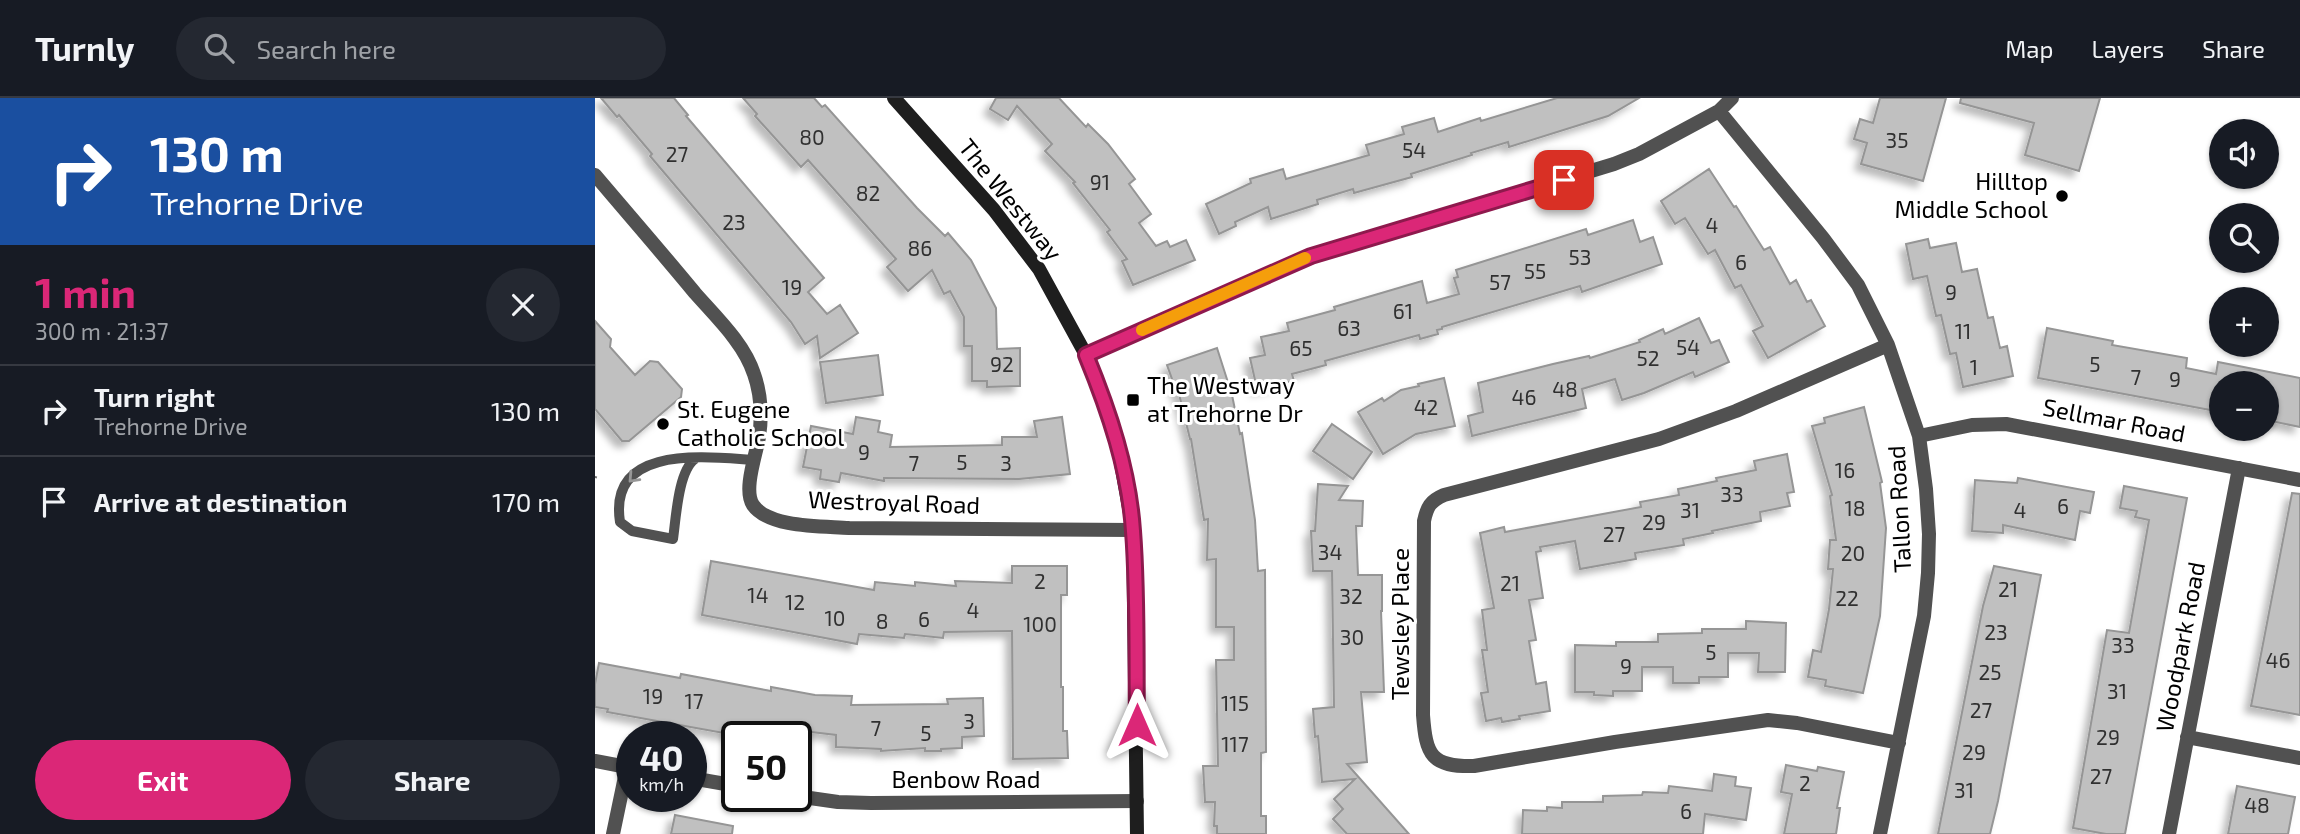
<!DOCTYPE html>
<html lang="en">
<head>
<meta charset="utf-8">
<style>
	:root { --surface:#171b24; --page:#242831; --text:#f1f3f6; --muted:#9ea1a6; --line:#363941; --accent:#db2777 }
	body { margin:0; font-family:"Exo 2",sans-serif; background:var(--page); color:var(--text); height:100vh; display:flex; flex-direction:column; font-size:26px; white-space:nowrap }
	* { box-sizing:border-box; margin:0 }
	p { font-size:23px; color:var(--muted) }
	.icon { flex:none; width:38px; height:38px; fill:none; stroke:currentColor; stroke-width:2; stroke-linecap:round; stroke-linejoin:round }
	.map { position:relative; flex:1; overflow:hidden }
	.details { display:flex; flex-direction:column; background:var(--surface); width:595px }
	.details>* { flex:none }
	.banner { background:#1a4fa0; color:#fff; overflow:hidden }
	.tools { position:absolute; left:1614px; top:21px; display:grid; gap:14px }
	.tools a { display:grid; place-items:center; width:70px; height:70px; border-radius:50%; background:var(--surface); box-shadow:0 2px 5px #0004; font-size:35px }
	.speed { position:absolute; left:21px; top:623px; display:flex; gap:14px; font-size:35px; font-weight:700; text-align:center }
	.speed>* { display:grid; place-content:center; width:91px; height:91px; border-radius:50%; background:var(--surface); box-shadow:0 2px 5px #0004; line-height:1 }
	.speed small { font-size:18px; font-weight:400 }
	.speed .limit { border:4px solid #111; border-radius:10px; background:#fff; color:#111 }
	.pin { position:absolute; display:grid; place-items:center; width:60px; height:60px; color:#fff; margin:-30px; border-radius:14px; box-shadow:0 4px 10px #0006 }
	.me { position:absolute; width:77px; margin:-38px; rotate:0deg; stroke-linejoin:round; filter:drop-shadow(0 0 5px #0008) }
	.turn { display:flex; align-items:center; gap:24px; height:147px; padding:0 35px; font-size:32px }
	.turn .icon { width:91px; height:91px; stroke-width:2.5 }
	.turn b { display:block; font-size:49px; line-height:60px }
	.round { display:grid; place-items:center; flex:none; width:74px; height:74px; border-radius:37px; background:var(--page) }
	.overview { display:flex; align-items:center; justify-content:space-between; height:119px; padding:0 35px }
	h1 { font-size:42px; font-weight:700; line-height:52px; color:var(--accent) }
	.action { display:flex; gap:14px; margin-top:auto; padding:14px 35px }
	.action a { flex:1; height:80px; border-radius:42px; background:var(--accent); color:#fff; font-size:28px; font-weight:700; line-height:80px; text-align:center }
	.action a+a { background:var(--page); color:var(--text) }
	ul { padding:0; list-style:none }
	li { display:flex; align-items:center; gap:21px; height:91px; padding:0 35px; border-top:2px solid var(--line) }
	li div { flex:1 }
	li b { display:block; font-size:26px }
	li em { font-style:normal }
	header { display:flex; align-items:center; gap:42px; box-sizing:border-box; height:98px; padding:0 35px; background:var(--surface); border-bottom:2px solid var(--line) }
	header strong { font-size:33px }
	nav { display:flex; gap:38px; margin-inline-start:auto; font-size:24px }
	.search { width:490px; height:63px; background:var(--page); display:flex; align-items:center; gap:18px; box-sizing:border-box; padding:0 24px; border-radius:38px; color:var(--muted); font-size:26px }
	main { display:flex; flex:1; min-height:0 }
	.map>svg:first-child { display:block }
	.building { fill:#c0c0c0; stroke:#959595; stroke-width:2; filter:url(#shadow) }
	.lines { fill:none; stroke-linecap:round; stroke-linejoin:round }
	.path { stroke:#737373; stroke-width:3.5; stroke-dasharray:2 3.5; stroke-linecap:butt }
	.lane { stroke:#515151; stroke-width:10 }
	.street { stroke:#515151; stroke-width:14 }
	.secondary { stroke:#1e1e1e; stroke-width:14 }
	.oneway { stroke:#979797 }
	.route-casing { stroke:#8e194d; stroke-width:18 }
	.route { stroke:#db2777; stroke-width:12 }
	.slow { stroke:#f59e0b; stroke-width:12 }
	.poi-dot { fill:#000; stroke:#fff; stroke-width:2.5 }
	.labels { text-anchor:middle; stroke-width:6; stroke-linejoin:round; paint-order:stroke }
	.number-label { font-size:21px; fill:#303030 }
	.poi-label { font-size:24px; fill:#000; stroke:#fff; text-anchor:start }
	.street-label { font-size:24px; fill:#000; stroke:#fff }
</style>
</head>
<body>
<header>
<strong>Turnly</strong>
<div class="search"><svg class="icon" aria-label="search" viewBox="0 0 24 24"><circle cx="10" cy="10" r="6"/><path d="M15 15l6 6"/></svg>Search here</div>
<nav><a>Map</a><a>Layers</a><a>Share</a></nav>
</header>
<main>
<section class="details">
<div class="banner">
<div class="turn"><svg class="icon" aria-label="right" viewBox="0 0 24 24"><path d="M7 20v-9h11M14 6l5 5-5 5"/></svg><div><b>130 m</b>Trehorne Drive</div></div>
</div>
<div class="overview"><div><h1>1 min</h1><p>300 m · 21:37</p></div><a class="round"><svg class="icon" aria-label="close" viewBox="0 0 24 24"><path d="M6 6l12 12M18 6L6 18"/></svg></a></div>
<ul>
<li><svg class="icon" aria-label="right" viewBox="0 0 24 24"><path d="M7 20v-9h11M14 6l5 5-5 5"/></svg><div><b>Turn right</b><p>Trehorne Drive</p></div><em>130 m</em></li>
<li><svg class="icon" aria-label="arrive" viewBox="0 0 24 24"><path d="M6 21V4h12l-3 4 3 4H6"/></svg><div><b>Arrive at destination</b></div><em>170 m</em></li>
</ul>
<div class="action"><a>Exit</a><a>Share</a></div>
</section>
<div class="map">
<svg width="1705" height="736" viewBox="0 0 1705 736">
	<defs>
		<filter id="shadow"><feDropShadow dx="-6" dy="6" stdDeviation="3.5" flood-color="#0004"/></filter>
	</defs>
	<rect width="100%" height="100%" fill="#fff"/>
	<!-- building -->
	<path class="building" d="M6,0h73l14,17 -2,1 138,162 -16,14 19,22 13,-9 18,28 -38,25 -3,-22 -12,8 -14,-22 -141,-166 2,-2 -33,-39 -2,2z
		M148,0h71l8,9 3,-2 92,103 28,28 3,-3 23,27 25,48 1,41 23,-1v38l-33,1v-6h-15v-35h-8v-29l-14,-26 -6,3 -12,-24 -24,21 -21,-24 9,-8 -88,-99 -7,7 -46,-51 2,-2z
		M401,0h63l27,29 2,-3 20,20 27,35 -6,5 22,30 -12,9 17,23 11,-5 3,6 16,-7 9,20 -62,25 -11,-24 5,-2 -20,-27 3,-2 -37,-47 2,-1 -30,-31 7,-7 -35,-38 -9,14 -18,-11z
		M962,0h82l-31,18 -99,31 -1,-5 -37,11 1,2 -61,19 1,3 -58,16 -1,-4 -36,11 1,4 -47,15 -3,-12 -33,15 1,4 -17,8 -13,-30 45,-21 -1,-4 33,-10 3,10 83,-24 -3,-10 38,-11 -2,-7 32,-9 4,14 42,-14 1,3z
		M1285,0h66l-23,83 -62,-17 6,-21 -13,-4 6,-20 13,4z
		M1366,0h139l-21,73 -54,-16 9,-32 -74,-20z
		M1114,71l25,38 2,-1 28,44 6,-3 20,37 6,-4 11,22 4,-2 14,26 -57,32 -15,-27 10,-5 -22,-41 -6,3 -20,-38 -7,4 -23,-36 -10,6 -14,-23z
		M1038,122l7,22 13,-5 9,27 -80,28 -2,-6 -138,41v2l-5,1 1,4 -18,5 -1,-4 -94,26 1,4 -34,9 2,7 -37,8 -7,-31 15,-3 -4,-18 28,-6 -2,-8 48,-13 -1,-3 88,-26 5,22 32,-9 -5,-16 4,-1 -2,-7 130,-41 2,6z
		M1333,141l2,9 26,-5 6,29 15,-3 11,49 5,-1 7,31 7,-2 6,30 -50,11 -7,-34 -6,1 -9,-39 -5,1 -9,-40 -14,3 -7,-35z
		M1104,220l12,25 8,-3 10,22 -34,15 -2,-5 -49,21 -22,7 -7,-21 -33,10 4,19 -114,28 -4,-20 15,-4 -5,-29 75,-19 36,-8 1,2 50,-16 -1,-2 24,-11 2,5z
		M0,223l16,18 -1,8 25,28 15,-14 8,1 24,27 -1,8 -52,44h-7l-27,-32z
		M1452,230l66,13 -1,4 75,13 -1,10 30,6 2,-12 82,16v49l-34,-7v-37h-45v29l-183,-34z
		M622,250l15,47 8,39 2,-1 13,87 3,51 7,-1 1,182 -5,1v63h5v18h-49v-8h-3l1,-24h-10l-2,-36h15l-2,-106h18v-33h-18v-68l-9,1 1,-41 -4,1 -13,-81h-1l-12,-49h-2l-9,-25z
		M283,257l5,40 -57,8 -6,-41z
		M849,280l11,48 -39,8 -33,20 -25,-42 24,-14 2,3 17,-11 18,-4 -1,-2z
		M1269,309l18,75 -2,1 6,45 -6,88 -17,77 -38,-7 1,-6 -18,-3 5,-27 8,2 8,-43 4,-40h-5l2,-29h6l-6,-44 2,-1 -20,-69 13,-3 -1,-5z
		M261,319l24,4 -2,11 14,3 -2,12 112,-2v-8h35l-3,-16 28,-4 8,57 -51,5 -135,-1v3l-43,-8 -2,9 -19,-3 1,-9 -18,-3 8,-41 42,8z
		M737,326l40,28 -19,27 -40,-28z
		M1192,356l7,38 -7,1 3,13 -30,6 1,9 -49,10 1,2 -30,6 1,6 -49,8 1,6 -56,10 -5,-28 -35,6 1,4 -5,1 7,46 -14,2 7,40 -7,1 7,43 10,-2 4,29 -31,5 1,3 -18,3 -1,-4 -15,3 -5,-28 7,-1 -6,-42h5l-5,-40 12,-2 -14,-75 24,-6 1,5 136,-25 -1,-5 39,-7 -1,-6 39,-8 -1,-3 40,-8 -2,-9z
		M1423,380l76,14 -4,21 -10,-2 -5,29 -72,-15v8l-31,-2 3,-51 42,3z
		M723,386l30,2 -9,14 24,1 -1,25h-6l2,49h24v36h-1l3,81h-23l6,70 -20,2 62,70h-62l-14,-15 10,-10 -9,-10 21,-20 -33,3 -4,-46 -3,1 -2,-28 21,-2 -2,-136h-19l-2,-40h4z
		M1529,388l63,12 -62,336h-19l-33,-6 34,-198 22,3 20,-113 -14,-3 2,-6 -17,-3z
		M1697,395l8,1v221l-49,-9z
		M116,463l163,29 1,-8 40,4v-4l41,4 -1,-5 57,2v-17h55v29h-6v92h2v44h4l1,27 -55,1 -1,-128 -68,1 -1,6 -38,-4 -1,4 -45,-4 -2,10 -155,-29z
		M1399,468l47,9 -43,226 -8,33h-52l45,-228z
		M1151,523l40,2 -1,49h-27l1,-19h-31v24h-29v6h-26v-16h-31v24h-29v5l-19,-1v-3h-19v-47l41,1v-4h42v-8l44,-1v-4h44z
		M4,565l81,15 1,-4 90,17v-4l44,8 37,1 -1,9 97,-1 -1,-5 36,-1 1,38 -22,1v11l-21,1v2h-16v-3l-44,3v-2l-45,-2v-12l-58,-7 -2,9h-30l-139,-25 1,-3 -13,-2v-23z
		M1191,667l31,6 1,-4 26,5 -7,36h3l-4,26h-52l8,-40 -11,-2z
		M1119,676l22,3 -1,9 16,2 -5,32 -41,-6 -2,20h-181l1,-24 24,1v-4l15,1v-6h41v-6l39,-1 1,-3 25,1 1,-7 43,5z
		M1642,688l58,11 -7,37h-60z
		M80,717l58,11 -1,8h-61z"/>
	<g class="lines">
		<!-- path -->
		<path class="path" d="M0,380l1,-4"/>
		<!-- lane -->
		<path class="lane" d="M100,361c-17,12 -19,60 -22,80l-41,-8 -12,-9c-12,-78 86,-65 134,-62"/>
		<!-- street -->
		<path class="street" d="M1124,13l104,127 35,47 30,60 31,91 7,53 3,45 -1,39 -4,43 -44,218
			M0,77c33,39 67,78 100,118 21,24 49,50 59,81 7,20 8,43 5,63 -3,18 -16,53 -6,68 16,23 70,21 96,23l284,2
			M1293,247l-152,66 -77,28 -215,56c-14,6 -17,12 -20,26l-1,194c3,40 8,52 51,51l141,-24 153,-22 29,3 102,20
			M491,257l225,-99 303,-92 25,-10 80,-43 13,-13
			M1324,338l53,-11 34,-1 294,56
			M1592,639l113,21
			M0,663l37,7
			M96,680l46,8
			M201,698l42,6 33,1 266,-2
			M18,736l14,-67
			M1574,736l70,-366"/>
		<!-- secondary -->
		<path class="secondary" d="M299,0l100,112 45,59 47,86 14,36 18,56 15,83 4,304"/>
	</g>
	<!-- one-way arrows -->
	<defs><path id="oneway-chevron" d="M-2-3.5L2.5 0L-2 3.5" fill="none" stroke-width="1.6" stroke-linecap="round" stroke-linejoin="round" transform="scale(1.75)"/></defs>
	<use class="oneway" href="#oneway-chevron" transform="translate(38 380) rotate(133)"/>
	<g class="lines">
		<defs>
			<path id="route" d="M542,627c-1,-64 1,-130 -4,-194 -4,-61 -24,-120 -47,-176l225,-99 253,-76"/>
		</defs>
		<!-- route casing -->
		<use href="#route" class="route-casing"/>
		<!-- route -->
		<use href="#route" class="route"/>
		<!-- slow -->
		<path class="slow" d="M547,232l163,-72"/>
	</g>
	<!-- markers -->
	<g class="poi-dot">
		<circle cx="1467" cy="98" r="7"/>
		<rect x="531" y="295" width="14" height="14" rx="3.5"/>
		<circle cx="68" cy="326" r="7"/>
	</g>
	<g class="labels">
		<!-- number labels -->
		<g class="number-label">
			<text x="217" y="47">80</text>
			<text x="1302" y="50">35</text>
			<text x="819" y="60">54</text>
			<text x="82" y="64">27</text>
			<text x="505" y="92">91</text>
			<text x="273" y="103">82</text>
			<text x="139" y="132">23</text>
			<text x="1117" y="135">4</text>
			<text x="325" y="158">86</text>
			<text x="985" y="167">53</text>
			<text x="1146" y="172">6</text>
			<text x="940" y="181">55</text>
			<text x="905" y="192">57</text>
			<text x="197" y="197">19</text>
			<text x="1356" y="202">9</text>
			<text x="808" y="221">61</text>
			<text x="754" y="238">63</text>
			<text x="1368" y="241">11</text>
			<text x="1093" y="257">54</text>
			<text x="706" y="258">65</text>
			<text x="1053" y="268">52</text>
			<text x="407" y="274">92</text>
			<text x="1500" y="274">5</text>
			<text x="1379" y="277">1</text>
			<text x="1541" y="287">7</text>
			<text x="1580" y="289">9</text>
			<text x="970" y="299">48</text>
			<text x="929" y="307">46</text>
			<text x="831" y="317">42</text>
			<text x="269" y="362">9</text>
			<text x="367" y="372">5</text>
			<text x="319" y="373">7</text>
			<text x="411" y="373">3</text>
			<text x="1250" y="380">16</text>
			<text x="1137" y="404">33</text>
			<text x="1468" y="416">6</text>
			<text x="1260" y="418">18</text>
			<text x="1095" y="420">31</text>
			<text x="1425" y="420">4</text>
			<text x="1059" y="432">29</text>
			<text x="1019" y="444">27</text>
			<text x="735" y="462">34</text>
			<text x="1258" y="463">20</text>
			<text x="445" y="491">2</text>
			<text x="915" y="493">21</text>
			<text x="1413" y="499">21</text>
			<text x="163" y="505">14</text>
			<text x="756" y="506">32</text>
			<text x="1252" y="508">22</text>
			<text x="200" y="512">12</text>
			<text x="378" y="520">4</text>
			<text x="240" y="528">10</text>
			<text x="329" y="529">6</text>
			<text x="287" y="531">8</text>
			<text x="445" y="534">100</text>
			<text x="1401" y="542">23</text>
			<text x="757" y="547">30</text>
			<text x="1528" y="555">33</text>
			<text x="1116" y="562">5</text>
			<text x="1683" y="570">46</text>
			<text x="1031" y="576">9</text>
			<text x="1395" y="582">25</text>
			<text x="1522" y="601">31</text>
			<text x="58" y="606">19</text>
			<text x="99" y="611">17</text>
			<text x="640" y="613">115</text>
			<text x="1386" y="620">27</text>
			<text x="374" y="631">3</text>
			<text x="281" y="638">7</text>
			<text x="331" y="643">5</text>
			<text x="1513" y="647">29</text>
			<text x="640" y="654">117</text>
			<text x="1379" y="662">29</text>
			<text x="1506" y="686">27</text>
			<text x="1210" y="693">2</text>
			<text x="1369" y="700">31</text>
			<text x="1662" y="715">48</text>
			<text x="1091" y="721">6</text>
		</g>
		<!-- poi labels -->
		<g class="poi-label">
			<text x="1453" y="92" text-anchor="end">Hilltop<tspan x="1453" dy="28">Middle School</tspan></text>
			<text x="552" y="296">The Westway<tspan x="552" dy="28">at Trehorne Dr</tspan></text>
			<text x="82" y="320">St. Eugene<tspan x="82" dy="28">Catholic School</tspan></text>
		</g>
		<!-- street labels -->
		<g class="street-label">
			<text transform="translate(415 102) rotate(51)" y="8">The Westway</text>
			<text transform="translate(1519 323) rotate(11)" y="8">Sellmar Road</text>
			<text transform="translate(299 405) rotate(2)" y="8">Westroyal Road</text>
			<text transform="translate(1305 411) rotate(-93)" y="8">Tallon Road</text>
			<text transform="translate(806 526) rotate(-90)" y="8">Tewsley Place</text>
			<text transform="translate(1586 549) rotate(-79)" y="8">Woodpark Road</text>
			<text x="371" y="690">Benbow Road</text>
		</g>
	</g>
</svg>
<div class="tools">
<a><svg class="icon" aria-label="sound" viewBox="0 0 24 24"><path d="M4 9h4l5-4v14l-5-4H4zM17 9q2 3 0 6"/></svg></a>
<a><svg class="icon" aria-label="search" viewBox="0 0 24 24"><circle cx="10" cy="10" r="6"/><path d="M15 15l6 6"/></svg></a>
<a>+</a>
<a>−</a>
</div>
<div class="speed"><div>40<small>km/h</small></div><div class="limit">50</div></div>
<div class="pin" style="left:969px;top:82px;background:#d93025"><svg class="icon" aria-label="arrive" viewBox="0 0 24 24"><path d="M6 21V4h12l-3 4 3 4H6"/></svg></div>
<svg class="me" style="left:542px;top:627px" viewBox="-20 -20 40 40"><path d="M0-17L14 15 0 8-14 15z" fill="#db2777" stroke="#fff" stroke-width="4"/></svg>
</div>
</main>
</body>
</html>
